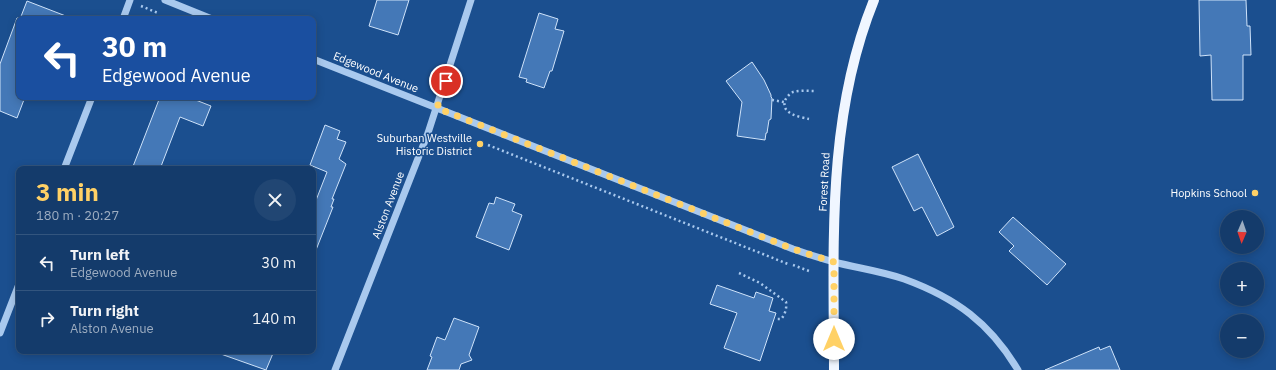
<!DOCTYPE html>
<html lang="en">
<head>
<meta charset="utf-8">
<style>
	:root { --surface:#143b6b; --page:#214673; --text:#f1f3f6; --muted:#9dadc1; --line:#33557e; --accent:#ffd166 }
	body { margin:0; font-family:"IBM Plex Sans",sans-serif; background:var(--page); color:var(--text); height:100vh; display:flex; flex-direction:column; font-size:15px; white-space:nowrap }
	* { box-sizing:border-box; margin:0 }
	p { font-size:13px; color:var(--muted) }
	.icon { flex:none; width:22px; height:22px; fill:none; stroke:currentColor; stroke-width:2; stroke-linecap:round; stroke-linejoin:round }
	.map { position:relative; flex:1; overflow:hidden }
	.side { position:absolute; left:16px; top:166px; width:300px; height:188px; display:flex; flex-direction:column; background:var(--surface); border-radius:8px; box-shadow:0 2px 10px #0003,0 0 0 1px var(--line) }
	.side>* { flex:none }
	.guide { position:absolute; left:16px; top:16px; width:300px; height:84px; border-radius:8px; box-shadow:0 2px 10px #0003,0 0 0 1px var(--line); background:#1a4fa0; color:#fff; overflow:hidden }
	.needle { width:26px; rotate:182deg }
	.buttons { position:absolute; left:1220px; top:210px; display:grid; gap:8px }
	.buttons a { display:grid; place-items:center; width:44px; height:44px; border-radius:50%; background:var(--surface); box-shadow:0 2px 10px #0003,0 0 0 1px var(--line); font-size:20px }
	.pin { position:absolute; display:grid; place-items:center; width:34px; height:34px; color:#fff; margin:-17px; border:2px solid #fff; border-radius:50%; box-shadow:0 1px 4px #0007 }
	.me { position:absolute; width:44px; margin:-22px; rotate:0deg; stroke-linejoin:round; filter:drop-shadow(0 0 3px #0008) }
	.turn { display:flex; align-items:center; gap:14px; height:84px; padding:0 20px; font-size:18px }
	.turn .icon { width:52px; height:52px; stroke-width:2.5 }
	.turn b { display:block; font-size:28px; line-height:34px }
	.round { display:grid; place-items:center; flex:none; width:42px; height:42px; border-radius:21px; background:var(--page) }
	.overview { display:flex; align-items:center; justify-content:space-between; height:68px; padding:0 20px }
	h1 { font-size:24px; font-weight:800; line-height:30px; color:var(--accent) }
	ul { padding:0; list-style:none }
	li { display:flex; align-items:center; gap:12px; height:56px; padding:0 20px; border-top:1px solid var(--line) }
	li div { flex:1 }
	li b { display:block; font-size:15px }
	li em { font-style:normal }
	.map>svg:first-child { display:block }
	.building { fill:#4478b7; stroke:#cfe3fa }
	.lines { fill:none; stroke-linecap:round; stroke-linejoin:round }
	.path { stroke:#a9c9ee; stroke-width:2.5; stroke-dasharray:2 3; stroke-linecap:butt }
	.minor { stroke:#a9c9ee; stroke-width:7 }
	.major { stroke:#f0f6ff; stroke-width:10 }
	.route { stroke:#ffd166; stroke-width:7; stroke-dasharray:0 12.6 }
	.poi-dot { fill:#ffd166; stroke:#1b4f8f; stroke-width:1.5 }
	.labels { text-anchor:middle; stroke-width:3; stroke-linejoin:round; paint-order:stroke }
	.street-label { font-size:11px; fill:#fff; stroke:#1b4f8f }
	.poi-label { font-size:11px; fill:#fff; stroke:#1b4f8f; text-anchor:end }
</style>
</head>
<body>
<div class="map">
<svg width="1276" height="370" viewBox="0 0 1276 370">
	<rect width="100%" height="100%" fill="#1b4f8f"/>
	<!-- building -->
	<path class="building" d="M377,0h32l-11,35 -29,-9z
		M1199,0h47l1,26h3l1,29h-8v45h-31l-1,-45 -11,1z
		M27,1l44,17v1h-51z
		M539,13l19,6 -3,10 9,2 -12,40h-2l-6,17 -18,-6 1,-3 -8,-2z
		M17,18h2v79h6l-8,21 -17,-7v-47z
		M752,62l12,18 7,15v2l1,1 -1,21 -2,1 -2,13h-1l-1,7 -28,-4 5,-34 -16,-21z
		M160,97h28l23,9 -8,20 -23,-9 -20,52h-28z
		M325,125l15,6 -3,8 9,3 -7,17 7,5 -14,35h2l-3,8h2l-19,48h-1v-47l14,-36 -17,-7z
		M918,154l36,73 -17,9 -15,-29 -8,4 -22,-44z
		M496,197l19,7 -3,7 10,4 -13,35 -33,-13 13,-34 5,1z
		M1013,217l53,47 -19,21 -38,-34 5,-5 -15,-14z
		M717,285l37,13 2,-6 17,6 -4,13 7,2 -16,48 -36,-13 13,-35 -27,-9z
		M454,318l25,9 -10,28 3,5 -11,4 -2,6h-32l5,-13 -2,-1 7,-19 8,3z
		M1110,346l10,24h-75l54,-23 1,3z
		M218,351h56l-8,19 -48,-17z"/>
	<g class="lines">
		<!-- path -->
		<path class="path" d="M141,6l17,7
			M772,100l12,2
			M809,119c-9,-2 -28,-5 -24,-18 1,-4 5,-7 8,-9 7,-2 15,-1 22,-1
			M488,145l300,119
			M793,265l16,6 2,-1
			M739,273l21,10 26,19c1,6 -1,13 -5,17h-4"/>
		<!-- minor -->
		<path class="minor" d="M165,0l47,19
			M123,19l7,-19
			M313,59l480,190c14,5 27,9 41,13 23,6 47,9 70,17 52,19 86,44 114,91
			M64,169l28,-72
			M0,333l19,-49
			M335,370l93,-237 43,-133"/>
		<!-- major -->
		<path class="major" d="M834,370c0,-124 -8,-252 40,-370"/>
	</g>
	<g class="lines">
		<!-- route -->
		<path class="route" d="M446,81l-9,27 356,141 41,13v77"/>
	</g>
	<!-- markers -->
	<g class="poi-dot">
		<circle cx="480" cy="144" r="4"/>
		<circle cx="1255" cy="193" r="4"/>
	</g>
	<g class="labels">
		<!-- street labels -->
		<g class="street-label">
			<text transform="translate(376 72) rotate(22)" y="4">Edgewood Avenue</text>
			<text transform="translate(824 182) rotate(-87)" y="4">Forest Road</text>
			<text transform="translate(388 205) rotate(-69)" y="4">Alston Avenue</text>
		</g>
		<!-- poi labels -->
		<g class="poi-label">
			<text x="472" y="142">Suburban Westville<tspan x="472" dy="13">Historic District</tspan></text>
			<text x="1247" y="197">Hopkins School</text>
		</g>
	</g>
</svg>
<div class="buttons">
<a><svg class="needle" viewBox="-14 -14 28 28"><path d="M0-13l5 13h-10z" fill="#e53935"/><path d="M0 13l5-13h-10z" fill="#9dadc1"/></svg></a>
<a>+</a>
<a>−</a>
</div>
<div class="pin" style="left:446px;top:81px;background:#d93025"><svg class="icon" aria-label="arrive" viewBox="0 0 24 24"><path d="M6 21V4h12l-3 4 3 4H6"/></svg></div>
<svg class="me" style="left:834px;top:339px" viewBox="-20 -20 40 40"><circle r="19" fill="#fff"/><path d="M0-13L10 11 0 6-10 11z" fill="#ffd166"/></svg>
<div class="guide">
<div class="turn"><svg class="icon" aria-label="left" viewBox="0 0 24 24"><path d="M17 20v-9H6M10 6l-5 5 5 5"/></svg><div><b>30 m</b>Edgewood Avenue</div></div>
</div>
<section class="side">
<div class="overview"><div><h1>3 min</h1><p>180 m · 20:27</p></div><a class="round"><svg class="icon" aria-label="close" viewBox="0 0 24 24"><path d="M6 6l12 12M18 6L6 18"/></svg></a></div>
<ul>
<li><svg class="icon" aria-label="left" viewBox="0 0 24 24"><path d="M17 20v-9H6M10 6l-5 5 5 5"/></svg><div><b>Turn left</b><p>Edgewood Avenue</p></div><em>30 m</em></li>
<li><svg class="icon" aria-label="right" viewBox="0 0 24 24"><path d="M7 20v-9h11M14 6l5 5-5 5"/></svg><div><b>Turn right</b><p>Alston Avenue</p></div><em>140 m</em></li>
</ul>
</section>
</div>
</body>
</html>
